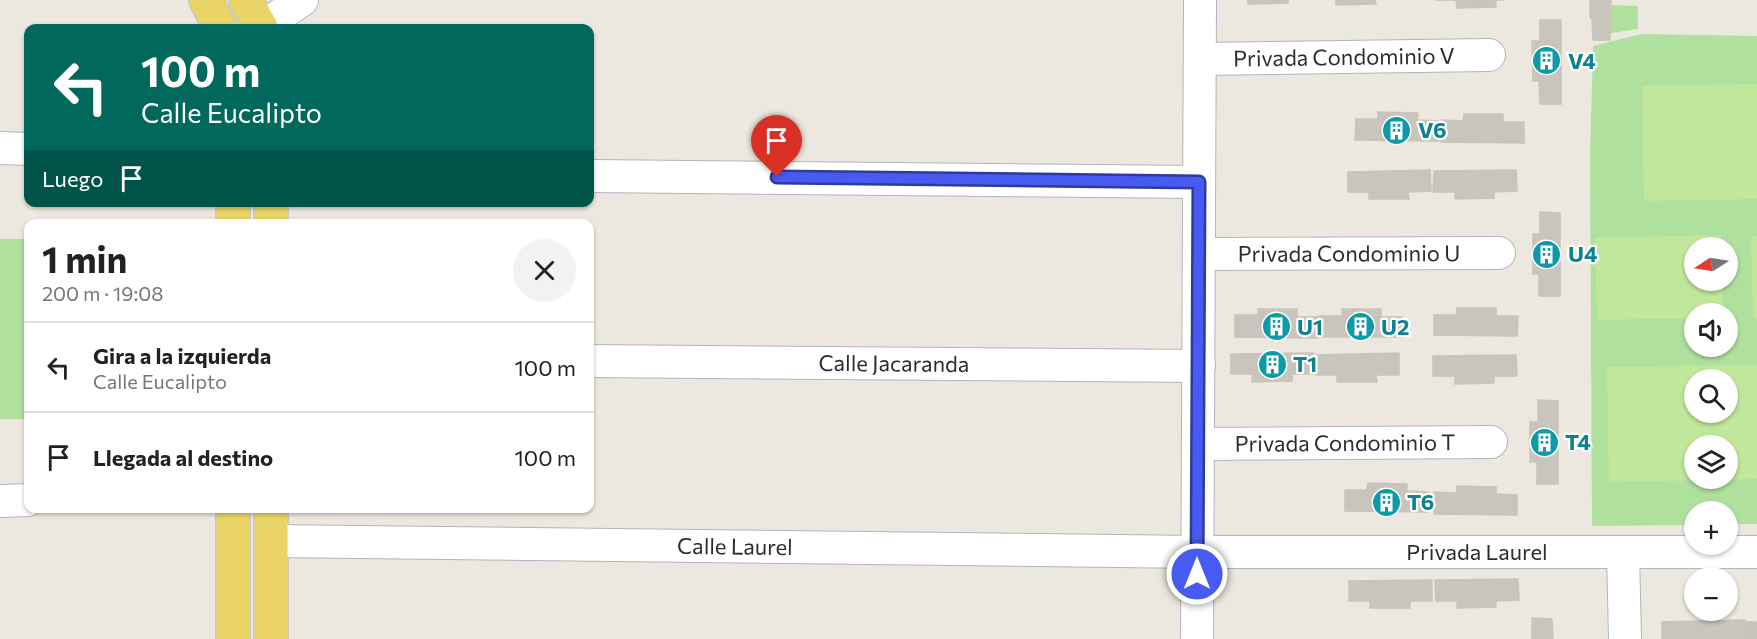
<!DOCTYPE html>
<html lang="es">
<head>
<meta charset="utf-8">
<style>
	:root { --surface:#fff; --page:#f2f2f2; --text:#222; --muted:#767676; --line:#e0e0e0 }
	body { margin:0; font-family:Commissioner,sans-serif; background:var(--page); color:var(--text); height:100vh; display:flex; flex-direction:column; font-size:22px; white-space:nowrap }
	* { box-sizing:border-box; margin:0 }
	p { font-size:20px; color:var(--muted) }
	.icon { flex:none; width:33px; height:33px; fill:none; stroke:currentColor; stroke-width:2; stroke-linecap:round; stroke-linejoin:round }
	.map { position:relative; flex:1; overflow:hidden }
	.side { position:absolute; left:24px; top:219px; width:570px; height:294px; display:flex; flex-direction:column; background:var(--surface); border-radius:12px; box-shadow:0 2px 4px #0004 }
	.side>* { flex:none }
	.hud { position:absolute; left:24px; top:24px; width:570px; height:183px; border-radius:12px; box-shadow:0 2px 4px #0004; background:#00695c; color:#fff; overflow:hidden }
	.needle { width:39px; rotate:258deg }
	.buttons { position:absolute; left:1684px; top:237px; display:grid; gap:12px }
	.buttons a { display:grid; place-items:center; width:54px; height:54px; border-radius:50%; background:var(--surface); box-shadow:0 2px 4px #0004; font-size:30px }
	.pin { position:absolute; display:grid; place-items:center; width:51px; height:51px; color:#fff; margin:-62px -26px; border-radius:50% 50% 50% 0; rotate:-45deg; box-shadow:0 0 6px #0007 }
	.pin .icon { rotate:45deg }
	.me { position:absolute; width:66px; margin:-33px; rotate:0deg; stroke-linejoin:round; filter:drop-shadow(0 0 4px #0008) }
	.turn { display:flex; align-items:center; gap:21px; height:126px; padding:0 18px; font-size:27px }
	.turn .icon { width:78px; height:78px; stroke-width:2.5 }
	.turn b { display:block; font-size:42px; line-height:51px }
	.then { display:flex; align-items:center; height:57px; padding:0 18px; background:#0003; gap:12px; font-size:22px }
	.round { display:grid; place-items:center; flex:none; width:63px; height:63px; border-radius:32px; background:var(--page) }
	.head { display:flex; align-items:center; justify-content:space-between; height:102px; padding:0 18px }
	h1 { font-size:36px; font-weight:700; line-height:45px }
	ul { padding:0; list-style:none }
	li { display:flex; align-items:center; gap:18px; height:90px; padding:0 18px; border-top:2px solid var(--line) }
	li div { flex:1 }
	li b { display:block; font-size:22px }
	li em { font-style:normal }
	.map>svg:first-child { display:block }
	.green { fill:#b0e09e; fill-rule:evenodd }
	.pitch { fill:#c1e79a; fill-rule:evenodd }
	.building { fill:#c8c4be; stroke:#c8c4b8; stroke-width:1.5 }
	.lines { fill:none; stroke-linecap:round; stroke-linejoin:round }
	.minor-casing { stroke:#b2b4be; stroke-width:34 }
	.major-casing { stroke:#c8c8c8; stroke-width:36 }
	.minor { stroke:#fff; stroke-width:32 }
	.major { stroke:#ead466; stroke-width:33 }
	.route-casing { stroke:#2e3b9d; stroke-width:15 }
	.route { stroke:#475bf2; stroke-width:10 }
	.labels { text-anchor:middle; stroke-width:4.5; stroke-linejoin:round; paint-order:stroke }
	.street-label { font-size:22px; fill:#2c2c2c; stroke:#fff }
	.culture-label { font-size:22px; font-weight:bold; fill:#0d838f; stroke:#fff; text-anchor:start }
</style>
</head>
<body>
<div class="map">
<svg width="1757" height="639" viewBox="0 0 1757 639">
	<rect width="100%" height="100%" fill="#ede8df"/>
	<!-- green -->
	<path class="green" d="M1611,5l27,1v23l-27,4z
		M1641,34l116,2v488h-29v-12h-33v13l-103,1 -2,-369 3,-111zM1695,248h33v32h-33zM1695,314h33v32h-33zM1695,380h33v32h-33zM1695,446h33v32h-33z
		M0,239h28v180h-28z"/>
	<!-- pitch -->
	<path class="pitch" d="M1757,84v115l-113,2 -2,-115z
		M1721,235v12l-26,1v32l27,1 1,32 -28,1v4l-98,2 -2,-82z
		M1757,236v82h-4l-2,-81z
		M1757,365v114l-148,3 -2,-115zM1695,380h33v32h-33zM1695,446h33v32h-33z"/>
	<!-- building -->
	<path class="building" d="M1248,0h40v3l-40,1z
		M1336,0h39l1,4 -40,1z
		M1435,0h69h-8v7l-39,1 -1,-8z
		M1590,0h21l-1,40h-17l-1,-22h-2z
		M1540,20h21v84h-21l-1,-23h-6l-1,-40h8z
		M1378,112l40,1 -1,7 22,1 -1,20 -83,-1 1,-21h22z
		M1464,114h39v8h21v21l-83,-1v-22l22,1z
		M1430,170l1,21 -23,1 1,7h-40v-7h-21v-20z
		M1516,170l1,21 -23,1v6l-39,1v-7h-22l1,-21z
		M1540,212l20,1v83h-21v-22h-6v-40h7z
		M1457,308h39v8h22l-1,20 -83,-1v-20h23z
		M1258,309h39v8h21v21l-83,-1v-22h23z
		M1342,309h39v8h21v20h-83v-21h23z
		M1314,353v21h-22v7l-40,1v-8h-21v-20z
		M1399,353v22h-23l1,7h-40v-7h-21v-20z
		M1516,355l1,21h-23v7l-39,1v-8h-22v-20z
		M1538,400l20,1v83h-21v-22h-7v-40h8z
		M1368,483l39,1v7l21,1v20l-83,-1v-21h22z
		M1457,486l39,1v7l21,1v20l-83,-1v-22l23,1z
		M1518,579l1,21 -23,1v6l-39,1v-7h-21l-1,-21z
		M1432,580v21h-22v7h-40v-7h-21v-20z
		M1532,618l20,1 1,20h-21z
		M1745,620v19h-83v-17z
		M1746,622h11v17h-11z"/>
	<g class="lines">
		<defs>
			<g id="minor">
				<path d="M261,28l41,-28"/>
				<path id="s1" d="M1200,59l289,-4"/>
				<path d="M0,148l28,1"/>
				<path d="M590,176l609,6"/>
				<path id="s2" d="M1199,254l300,-1"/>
				<path id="s3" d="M590,361l609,5"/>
				<path id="s4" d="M1198,444l293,-2"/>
				<path d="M0,501l28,-1"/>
				<path id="s5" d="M271,541l926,11h560"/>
				<path d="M1623,552l2,87"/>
				<path d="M1197,639l3,-639"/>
			</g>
			<path id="major" d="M206,0l14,28
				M246,0l15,28
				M271,202v22
				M233,224v-22
				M233,639v-131
				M271,639v-131"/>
		</defs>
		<!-- minor casing -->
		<use href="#minor" class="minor-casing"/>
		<!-- major casing -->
		<use href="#major" class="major-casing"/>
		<!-- minor -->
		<use href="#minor" class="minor"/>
		<!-- major -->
		<use href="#major" class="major"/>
	</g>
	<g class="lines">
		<defs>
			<path id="route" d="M777,177l422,5 -2,392"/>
		</defs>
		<!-- route casing -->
		<use href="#route" class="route-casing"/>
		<!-- route -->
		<use href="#route" class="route"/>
	</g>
	<!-- icons -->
	<defs>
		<symbol id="building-disc" viewBox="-11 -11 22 22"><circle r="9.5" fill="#0f9aa8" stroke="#fff"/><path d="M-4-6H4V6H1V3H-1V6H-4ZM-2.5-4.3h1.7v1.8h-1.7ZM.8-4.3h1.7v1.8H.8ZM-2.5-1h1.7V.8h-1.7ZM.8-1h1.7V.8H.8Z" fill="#fff"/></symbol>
	</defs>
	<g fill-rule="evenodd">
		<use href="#building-disc" x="1530" y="44" width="33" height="33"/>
		<use href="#building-disc" x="1380" y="114" width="33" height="33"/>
		<use href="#building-disc" x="1530" y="238" width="33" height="33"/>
		<use href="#building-disc" x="1260" y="310" width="33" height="33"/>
		<use href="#building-disc" x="1344" y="310" width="33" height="33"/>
		<use href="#building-disc" x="1256" y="348" width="33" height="33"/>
		<use href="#building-disc" x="1528" y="426" width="33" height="33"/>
		<use href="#building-disc" x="1370" y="486" width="33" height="33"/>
	</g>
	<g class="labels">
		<!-- street labels -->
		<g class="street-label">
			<text dy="8" stroke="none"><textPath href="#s1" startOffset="144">Privada Condominio V</textPath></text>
			<text dy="8" stroke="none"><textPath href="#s2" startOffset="150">Privada Condominio U</textPath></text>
			<text dy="8" stroke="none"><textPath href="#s3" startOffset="304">Calle Jacaranda</textPath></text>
			<text dy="8" stroke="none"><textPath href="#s4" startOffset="147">Privada Condominio T</textPath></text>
			<text dy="8" stroke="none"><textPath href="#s5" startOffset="464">Calle Laurel</textPath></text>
			<text dy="8" stroke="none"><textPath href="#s5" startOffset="1206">Privada Laurel</textPath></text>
		</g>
		<!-- culture labels -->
		<g class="culture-label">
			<text x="1568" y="69">V4</text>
			<text x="1418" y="138">V6</text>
			<text x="1568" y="262">U4</text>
			<text x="1297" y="335">U1</text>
			<text x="1381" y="335">U2</text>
			<text x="1293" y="372">T1</text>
			<text x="1565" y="450">T4</text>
			<text x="1407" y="510">T6</text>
		</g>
	</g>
</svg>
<div class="buttons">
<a><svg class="needle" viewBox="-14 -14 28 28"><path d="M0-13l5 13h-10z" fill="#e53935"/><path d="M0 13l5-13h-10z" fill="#767676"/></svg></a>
<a><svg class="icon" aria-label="sound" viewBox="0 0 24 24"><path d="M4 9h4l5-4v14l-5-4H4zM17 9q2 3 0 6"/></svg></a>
<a><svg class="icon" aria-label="search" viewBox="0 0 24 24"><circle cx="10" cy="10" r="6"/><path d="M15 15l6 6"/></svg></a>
<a><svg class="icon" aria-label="layers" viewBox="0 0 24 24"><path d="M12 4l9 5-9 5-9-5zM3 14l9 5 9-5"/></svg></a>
<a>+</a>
<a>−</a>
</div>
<div class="pin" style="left:777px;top:177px;background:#d93025"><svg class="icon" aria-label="arrive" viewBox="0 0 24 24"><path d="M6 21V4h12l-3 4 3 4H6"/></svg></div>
<svg class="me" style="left:1197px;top:574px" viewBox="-20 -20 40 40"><circle r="17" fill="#475bf2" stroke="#fff" stroke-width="3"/><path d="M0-11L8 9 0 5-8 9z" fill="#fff"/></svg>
<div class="hud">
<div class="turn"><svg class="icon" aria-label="left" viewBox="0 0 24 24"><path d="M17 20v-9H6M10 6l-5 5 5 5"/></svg><div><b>100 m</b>Calle Eucalipto</div></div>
<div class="then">Luego<svg class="icon" aria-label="arrive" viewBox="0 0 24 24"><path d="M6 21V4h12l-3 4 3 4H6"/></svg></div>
</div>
<section class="side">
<div class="head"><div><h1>1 min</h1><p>200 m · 19:08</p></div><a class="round"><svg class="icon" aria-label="close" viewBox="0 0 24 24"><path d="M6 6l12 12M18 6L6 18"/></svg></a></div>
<ul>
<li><svg class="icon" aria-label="left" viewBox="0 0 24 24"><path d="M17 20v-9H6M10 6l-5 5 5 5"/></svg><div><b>Gira a la izquierda</b><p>Calle Eucalipto</p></div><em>100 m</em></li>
<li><svg class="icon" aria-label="arrive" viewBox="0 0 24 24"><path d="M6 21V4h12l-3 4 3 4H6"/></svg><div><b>Llegada al destino</b></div><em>100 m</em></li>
</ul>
</section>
</div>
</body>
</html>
